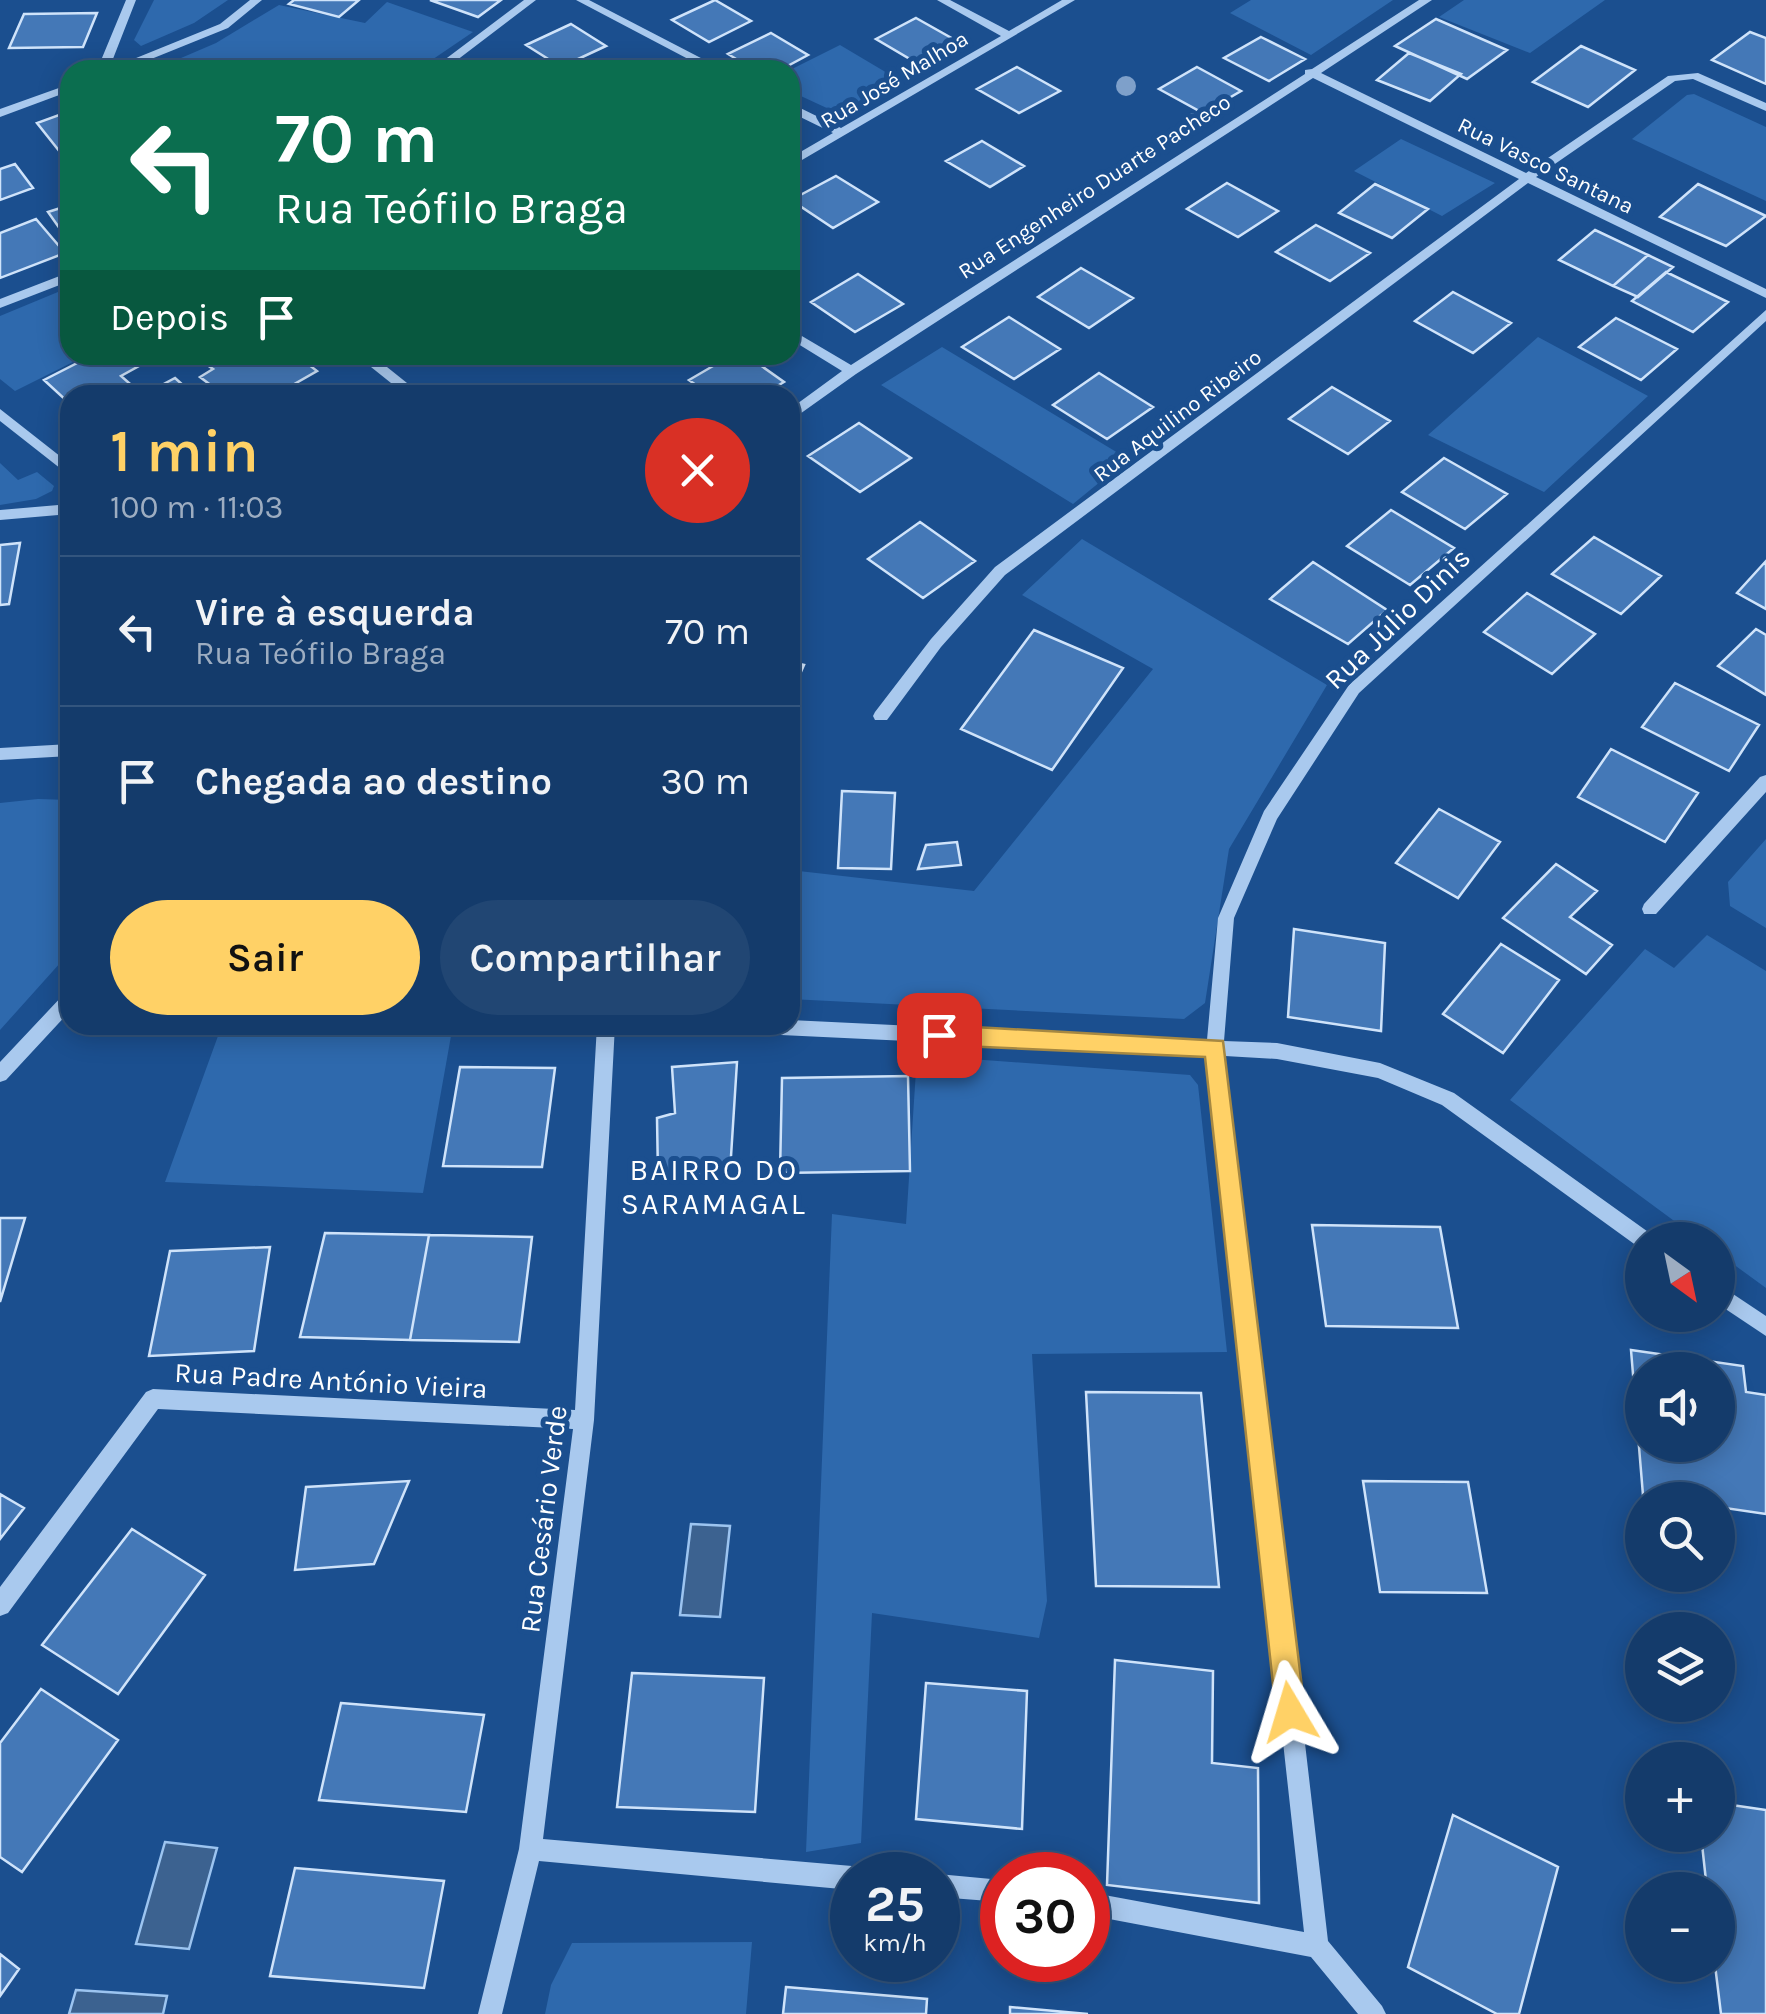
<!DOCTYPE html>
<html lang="pt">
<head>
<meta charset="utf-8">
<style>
	:root { --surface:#143b6b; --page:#214673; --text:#f1f3f6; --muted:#9dadc1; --line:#33557e; --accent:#ffd166 }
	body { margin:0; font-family:Karla,sans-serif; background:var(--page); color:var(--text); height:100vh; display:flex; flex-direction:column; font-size:38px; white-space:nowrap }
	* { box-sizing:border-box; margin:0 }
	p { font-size:32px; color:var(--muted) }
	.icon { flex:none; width:55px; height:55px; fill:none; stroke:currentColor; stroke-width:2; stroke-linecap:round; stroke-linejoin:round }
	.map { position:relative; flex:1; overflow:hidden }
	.details { position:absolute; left:60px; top:385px; width:740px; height:650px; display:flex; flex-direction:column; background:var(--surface); border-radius:30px; box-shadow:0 5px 25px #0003,0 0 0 2px var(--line) }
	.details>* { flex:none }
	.banner { position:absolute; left:60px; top:60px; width:740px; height:305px; border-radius:30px; box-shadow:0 5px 25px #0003,0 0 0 2px var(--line); background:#0b6e4f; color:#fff; overflow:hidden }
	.needle { width:65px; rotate:147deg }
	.buttons { position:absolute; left:1625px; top:1222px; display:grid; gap:20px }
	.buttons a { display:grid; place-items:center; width:110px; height:110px; border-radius:50%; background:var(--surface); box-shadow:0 5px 25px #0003,0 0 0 2px var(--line); font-size:50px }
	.speed { position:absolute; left:830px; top:1852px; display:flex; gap:20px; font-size:50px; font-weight:700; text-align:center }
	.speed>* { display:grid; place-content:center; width:130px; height:130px; border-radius:50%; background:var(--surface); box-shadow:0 5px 25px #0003,0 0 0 2px var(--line); line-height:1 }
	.speed small { font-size:25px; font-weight:400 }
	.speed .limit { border:15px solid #d22; background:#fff; color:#111 }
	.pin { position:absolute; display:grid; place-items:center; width:85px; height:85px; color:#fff; margin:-42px; border-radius:20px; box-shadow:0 5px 15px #0006 }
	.me { position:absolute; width:110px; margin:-55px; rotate:353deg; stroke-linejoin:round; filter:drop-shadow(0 0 8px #0008) }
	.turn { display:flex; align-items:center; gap:35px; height:210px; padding:0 50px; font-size:45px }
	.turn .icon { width:130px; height:130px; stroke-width:2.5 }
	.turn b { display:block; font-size:70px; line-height:85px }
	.then { display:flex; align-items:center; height:95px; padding:0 50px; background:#0003; gap:20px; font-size:38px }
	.round { display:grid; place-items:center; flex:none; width:105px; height:105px; border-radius:52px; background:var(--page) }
	.head { display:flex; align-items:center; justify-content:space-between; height:170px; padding:0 50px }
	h1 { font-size:60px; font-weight:600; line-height:75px; color:var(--accent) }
	.action { display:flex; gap:20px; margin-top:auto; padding:20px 50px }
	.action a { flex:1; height:115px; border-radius:60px; background:var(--accent); color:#111; font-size:40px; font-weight:600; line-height:115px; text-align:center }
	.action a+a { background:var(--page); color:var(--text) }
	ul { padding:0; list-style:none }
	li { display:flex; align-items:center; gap:30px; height:150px; padding:0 50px; border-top:2px solid var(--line) }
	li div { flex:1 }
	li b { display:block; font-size:38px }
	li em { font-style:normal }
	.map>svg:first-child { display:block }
	.green { fill:#2e69ad }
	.water { fill:#3c6290; stroke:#9cc4f0; stroke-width:2.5 }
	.building { fill:#4478b7; stroke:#cfe3fa; stroke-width:2.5; fill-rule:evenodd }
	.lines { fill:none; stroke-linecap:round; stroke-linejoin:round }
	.minor { fill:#a9c9ee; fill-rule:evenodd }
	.tree { fill:#7ea0ca }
	.route { fill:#ffd166; stroke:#a68842; stroke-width:2.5 }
	.labels { text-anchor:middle; stroke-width:10; stroke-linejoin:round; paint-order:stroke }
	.far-street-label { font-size:22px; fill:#fff; stroke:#1b4f8f }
	.street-label { font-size:28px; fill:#fff; stroke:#1b4f8f }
	.neighbourhood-label { font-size:30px; letter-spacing:2.5px; fill:#fff; stroke:#1b4f8f }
</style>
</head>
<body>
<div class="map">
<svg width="1766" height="2014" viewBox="0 0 1766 2014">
	<rect width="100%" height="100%" fill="#1b4f8f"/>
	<!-- green -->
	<path class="green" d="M154,0h74l-34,23 -53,23 -7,-6z
		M1251,0h142l-82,55 -81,-42z
		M1464,0h141l-75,53 -91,-36z
		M387,2l86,30 -56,38h-264l63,-27 63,-38 86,18z
		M840,45l64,38 -60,33 -54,-25v-21z
		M1694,94l72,33v74l-134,-62 55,-44z
		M1401,139l94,44 -53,33 -88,-45z
		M70,287v68h17l-72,36 -15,-12v-63z
		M1538,337l110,59 -104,96 -116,-57z
		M942,347l186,112 -55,45 -192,-119z
		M0,463l18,17 19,-8 17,14 -2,5 -16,8 -36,6z
		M1082,539l245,146 -98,164 -24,154 -21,16 -394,-20v-129l184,21 179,-222 -131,-74z
		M38,799l32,1v152l-70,78v-227z
		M1766,839v89l-36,-22 -2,-24z
		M1707,935l59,36v317l-48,-35v-13h-18l-190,-140 135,-151 29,19z
		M218,1036h233l-28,157 -258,-11z
		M917,1055l273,20 8,10 29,267 -195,2 15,247 -8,37 -167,-25 -11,230 -55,9 26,-638 74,10z
		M752,1942l-6,72h-201l6,-29 21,-42z"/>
	<!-- water -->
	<path class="water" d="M691,1524l39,2 -10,91 -40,-2z
		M165,1842l52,6 -28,101 -53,-5z
		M76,1990l91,6 -4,18h-94z"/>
	<!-- building -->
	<path class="building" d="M294,0h65l-20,17 -50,-13z
		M430,0h71l-23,17z
		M715,0l36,21 -42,21 -37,-22z
		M97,13l-14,34 -74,1 15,-34z
		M916,18l39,22 -40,22 -39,-23z
		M1436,19l71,31 -40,29 -72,-33z
		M571,24l35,22 -45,21 -35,-22z
		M1750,32l16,6v46l-54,-24z
		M771,33l37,22 -28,15h-26l-26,-16z
		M1261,37l44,22 -36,22 -45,-23z
		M1581,46l54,24 -47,37 -55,-25z
		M1409,53l52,21 -31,27 -53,-21z
		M1017,67l43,24 -41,22 -42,-24z
		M1197,67l44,24 -38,22 -44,-24z
		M70,111v37l-10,4 -23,-29z
		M982,141l42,25 -34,21 -44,-26z
		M15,164l18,24 -33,12v-31z
		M836,176l42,26 -45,26 -42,-28z
		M1227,183l51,28 -40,26 -51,-28z
		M1375,184l53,25 -36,29 -53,-25z
		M1698,184l68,32 -40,30 -66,-29z
		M70,205v38l-22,-31z
		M36,219l29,34 -65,25v-45z
		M1316,225l54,28 -40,28 -54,-29z
		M1595,230l53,25 -35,31 -54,-26z
		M1648,255l25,12 -35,30 -25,-11z
		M1081,268l52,30 -44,30 -51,-31z
		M1666,272l62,30 -35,30 -61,-31z
		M858,274l45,30 -48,28 -44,-30z
		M1453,292l58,31 -38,30 -58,-32z
		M1009,317l51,32 -46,30 -52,-32z
		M1616,318l61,31 -36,31 -62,-33z
		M93,355h34l12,11 -18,10 16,14 -10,5h-57v9l-26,-24z
		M209,355h106l-11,6 13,10 -42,24h-34l-5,-4 -12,4 -24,-18 13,-8 -13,-9z
		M732,355h14l38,27 -22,13h-52l-21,-15z
		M1099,373l54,34 -46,32 -54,-34z
		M175,378l19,17h-51z
		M1332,387l58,34 -42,33 -59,-35z
		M859,423l52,35 -51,34 -52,-36z
		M1444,458l63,36 -42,35 -63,-37z
		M1391,510l63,38 -44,37 -63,-39z
		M920,522l55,39 -52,37 -55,-39z
		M1594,537l67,39 -40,38 -69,-40z
		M20,543l-11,61 -9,1v-60z
		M1766,561v48l-29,-16z
		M1313,562l74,48 -39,34 -78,-45z
		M1527,593l68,41 -43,40 -68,-42z
		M1756,629l10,6v60l-48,-29z
		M1034,630l89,38 -71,102 -91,-41z
		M790,662l14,3 -14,32z
		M1675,683l84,42 -30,46 -87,-44z
		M1611,749l87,44 -33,49 -87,-45z
		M842,791l53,2 -4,76 -53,-1z
		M1439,809l61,33 -42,56 -62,-35z
		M957,842l4,23 -43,4 8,-24z
		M1556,864l41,27 -27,26 42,28 -26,29 -83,-56z
		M1294,929l91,14 -4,88 -93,-14z
		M1501,944l58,36 -56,73 -60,-39z
		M737,1062l-7,110 -72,4 -1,-58 18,-5 -3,-46z
		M460,1067l95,1 -13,99 -99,-1z
		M908,1076l2,95 -130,2 2,-95z
		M0,1218h25l-25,84z
		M1312,1225l128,2 18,101 -132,-2z
		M325,1233l104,2 -19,105 -110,-3z
		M429,1235l103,2 -13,105 -109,-2z
		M270,1247l-16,104 -105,5 21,-105z
		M1631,1350l112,16 3,26 20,3v119l-48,-7v-7l-75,-5zM1642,1370h76v75h-76z
		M1086,1392l115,1 18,194 -123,-1z
		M409,1481l-35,83 -79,6 11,-83z
		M1363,1481l105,1 19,111 -107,-1z
		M0,1494l24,14 -24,31z
		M132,1529l73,46 -87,119 -76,-49z
		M1115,1660l98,11 -1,92 46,5 1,135 -152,-18z
		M632,1673l132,5 -9,134 -138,-5z
		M926,1683l101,8 -5,138 -106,-10z
		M41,1689l77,51 -96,132 -22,-15v-114z
		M341,1703l143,12 -18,97 -147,-12z
		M1718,1803l48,7v204h-45l-6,-49 3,-75h-11l-6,-55h17z
		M1453,1815l105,52 -39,147h-22l-89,-47z
		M295,1868l149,13 -20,107 -154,-12z
		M0,1954l19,15 -19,27z
		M786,1987l141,12 -1,15h-143z
		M1010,2007l78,7h-78z"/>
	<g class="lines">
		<!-- minor -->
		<path class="minor" d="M126,0h10l-27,69 111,-45 30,-24h12l-34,28 -104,42h-27z
			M524,0h12l-92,70h-13z
			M576,0h13l135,70h-15z
			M937,0h13l59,31 53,-31h13l-285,167v-9l43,-25 -43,-21v-9l51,25 160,-92z
			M1419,0h13l-111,73 205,100 142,-97 30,-3 68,30v8l-73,-32 -18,2 -139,96 230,112v9l-238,-115 -523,392 -64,72 -54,73h-12l-2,-4 2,-4 56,-73 64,-72 524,-388 -206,-101 -457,296 -66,47v-12l52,-38 -52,-32v-10l61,36 454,-291v-4l7,-1z
			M70,84v7l-70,26v-8z
			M70,272v9l-70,27v-9z
			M1766,310v11l-407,372 -82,126 -43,99 -10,123 53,2 103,20 74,30 197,141 3,6h-12v8l-5,-2 -195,-141 -64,-27 -101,-19 -52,-3 103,885 54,65 4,8h-28l-47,-57 -223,-42v-23l216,40 -97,-877 -426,-20 -6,-3 -3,-5 18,-2v-5l417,20 11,-122 46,-107 85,-126z
			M356,355h16l50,40h-16z
			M0,409l70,55v12l-70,-55z
			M70,504v10l-70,6v-10z
			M70,744v12l-70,4v-12z
			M1766,775v17l-110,122h-12l-2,-5 2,-5 116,-127z
			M70,992v19l-64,69 -6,2v-20l64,-68z
			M597,1025h18l-21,395 -51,419 309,27 8,4 2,5h-10v15l-313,-29 -37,153h-24l41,-165 54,-420 -415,-20 -150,204 -8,3v-29l146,-195 7,-3 422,21z
			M703,1025h56l1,2 -3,5c-14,5 -37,3 -51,-2z
			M1718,1284l48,32v20l-48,-32z
			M938,1874l64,6v22l-64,-5z"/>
	</g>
	<!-- trees -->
	<g class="tree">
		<circle cx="1126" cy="86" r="10"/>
		<circle cx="1194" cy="123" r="10"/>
	</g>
	<!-- route -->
	<path class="route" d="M939,1025l284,16 82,671 -4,10 -11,4 -10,-4 -4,-10 -71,-655 -266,-12 -8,-3 -4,-7 4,-7z"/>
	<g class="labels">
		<!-- far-street labels -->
		<g class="far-street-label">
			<text transform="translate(894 79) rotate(-31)" y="8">Rua José Malhoa</text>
			<text transform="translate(1546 165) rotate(26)" y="8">Rua Vasco Santana</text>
			<text transform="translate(1094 186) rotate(-33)" y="8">Rua Engenheiro Duarte Pacheco</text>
			<text transform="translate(1177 415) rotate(-37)" y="8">Rua Aquilino Ribeiro</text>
		</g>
		<!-- street labels -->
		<g class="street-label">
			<text transform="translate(1397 618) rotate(-44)" y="10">Rua Júlio Dinis</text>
			<text transform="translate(331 1380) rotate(3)" y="10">Rua Padre António Vieira</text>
			<text transform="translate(543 1519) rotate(-83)" y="10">Rua Cesário Verde</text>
		</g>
		<!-- neighbourhood labels -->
		<g class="neighbourhood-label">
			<text x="714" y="1180">BAIRRO DO<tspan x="714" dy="34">SARAMAGAL</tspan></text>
		</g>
	</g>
</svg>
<div class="buttons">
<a><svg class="needle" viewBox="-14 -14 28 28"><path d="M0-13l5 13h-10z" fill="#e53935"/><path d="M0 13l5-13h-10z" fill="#9dadc1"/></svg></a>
<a><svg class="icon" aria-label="sound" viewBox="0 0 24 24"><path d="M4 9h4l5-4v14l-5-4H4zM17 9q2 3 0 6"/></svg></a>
<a><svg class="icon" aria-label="search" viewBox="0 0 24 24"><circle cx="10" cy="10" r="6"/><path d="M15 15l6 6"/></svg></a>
<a><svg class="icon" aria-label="layers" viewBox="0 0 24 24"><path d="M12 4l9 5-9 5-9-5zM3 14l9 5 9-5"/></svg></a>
<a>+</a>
<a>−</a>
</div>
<div class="speed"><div>25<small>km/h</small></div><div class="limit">30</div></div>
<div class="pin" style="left:939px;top:1035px;background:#d93025"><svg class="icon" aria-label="arrive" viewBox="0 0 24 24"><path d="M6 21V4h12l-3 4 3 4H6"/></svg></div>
<svg class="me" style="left:1290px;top:1712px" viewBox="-20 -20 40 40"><path d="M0-17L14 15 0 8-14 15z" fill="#ffd166" stroke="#fff" stroke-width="4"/></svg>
<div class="banner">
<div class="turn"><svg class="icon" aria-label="left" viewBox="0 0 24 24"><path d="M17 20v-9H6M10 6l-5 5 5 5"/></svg><div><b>70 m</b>Rua Teófilo Braga</div></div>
<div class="then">Depois<svg class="icon" aria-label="arrive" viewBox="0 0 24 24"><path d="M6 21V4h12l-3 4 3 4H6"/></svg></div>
</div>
<section class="details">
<div class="head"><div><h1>1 min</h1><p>100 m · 11:03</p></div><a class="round" style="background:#d93025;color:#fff"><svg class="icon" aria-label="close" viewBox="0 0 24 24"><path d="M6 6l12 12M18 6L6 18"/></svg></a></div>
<ul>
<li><svg class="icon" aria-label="left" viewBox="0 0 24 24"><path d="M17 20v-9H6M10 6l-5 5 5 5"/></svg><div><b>Vire à esquerda</b><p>Rua Teófilo Braga</p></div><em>70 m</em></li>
<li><svg class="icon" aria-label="arrive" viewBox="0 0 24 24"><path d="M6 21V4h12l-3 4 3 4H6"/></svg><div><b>Chegada ao destino</b></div><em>30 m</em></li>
</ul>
<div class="action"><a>Sair</a><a>Compartilhar</a></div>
</section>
</div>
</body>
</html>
